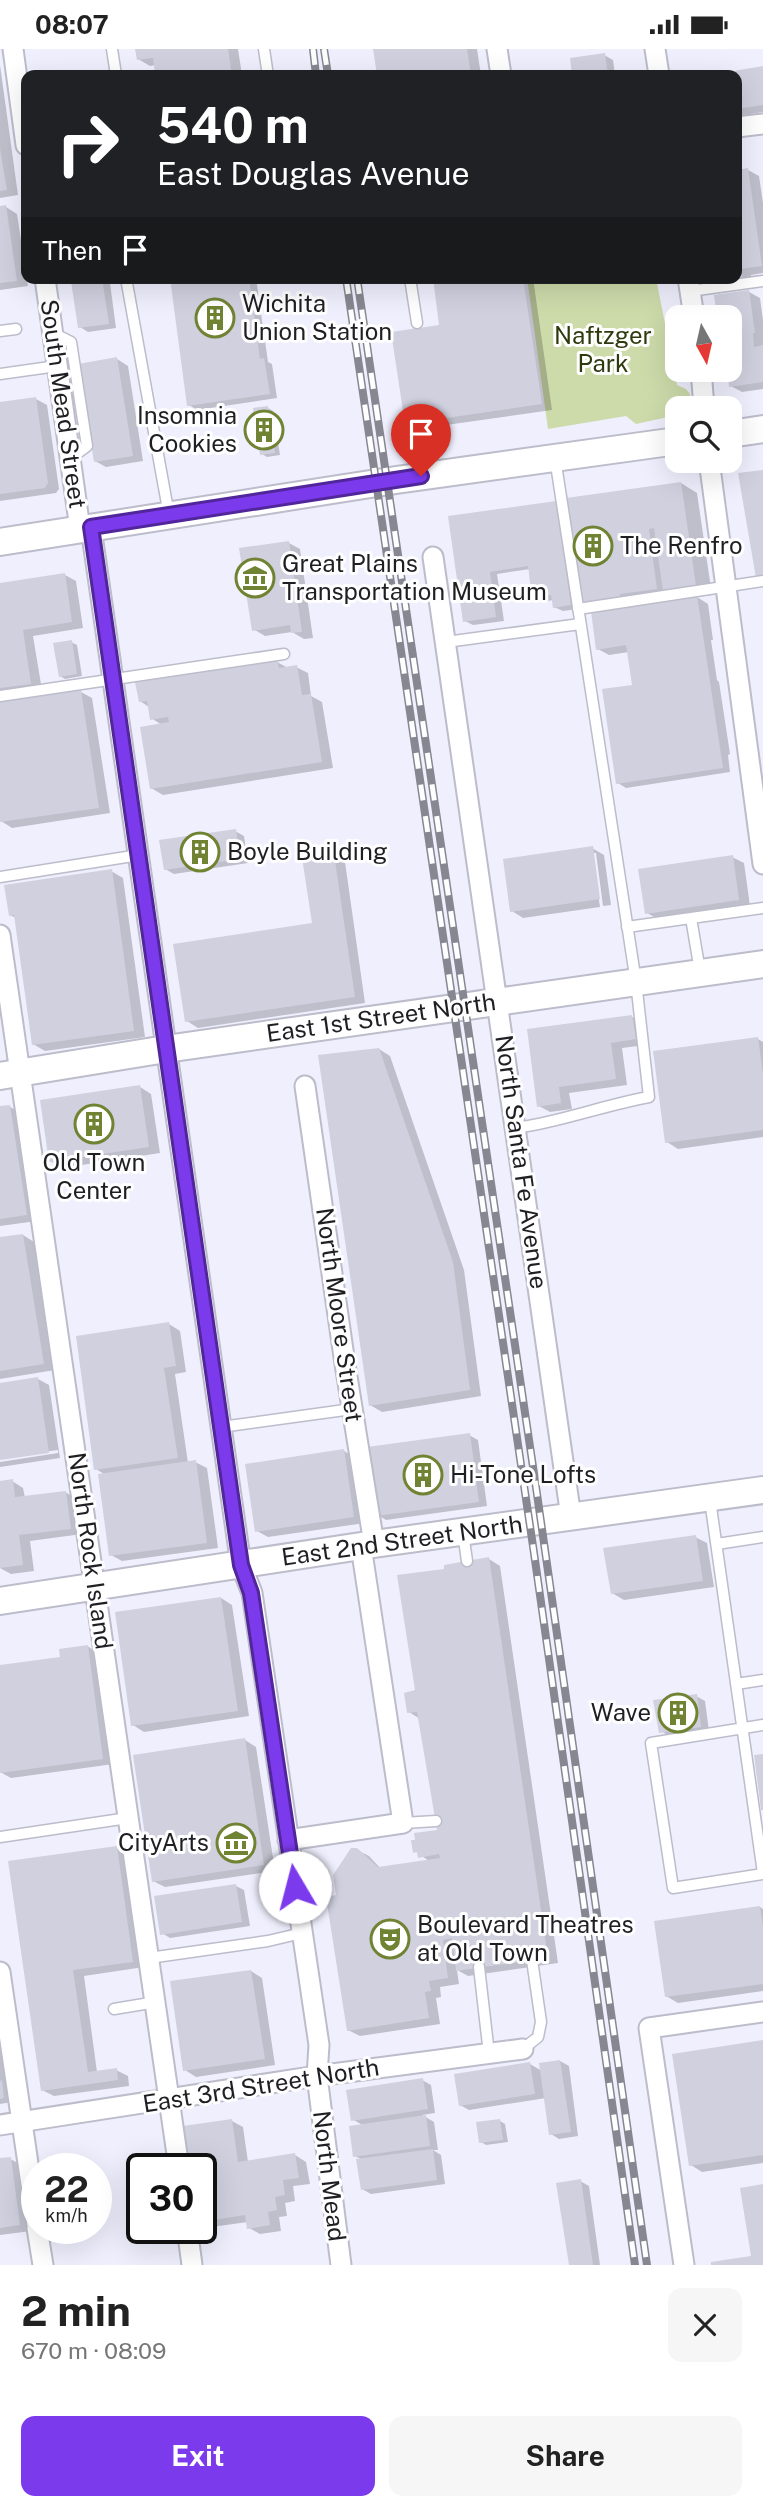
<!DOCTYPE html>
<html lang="en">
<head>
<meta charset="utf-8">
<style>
	:root { --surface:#fff; --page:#f6f6f6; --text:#222; --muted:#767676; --accent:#7c3aed }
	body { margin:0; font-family:"Public Sans",sans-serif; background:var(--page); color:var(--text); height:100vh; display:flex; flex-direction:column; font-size:26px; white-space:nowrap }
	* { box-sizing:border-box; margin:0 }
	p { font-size:23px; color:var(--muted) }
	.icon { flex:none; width:38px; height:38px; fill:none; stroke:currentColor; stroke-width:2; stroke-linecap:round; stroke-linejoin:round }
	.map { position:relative; height:2216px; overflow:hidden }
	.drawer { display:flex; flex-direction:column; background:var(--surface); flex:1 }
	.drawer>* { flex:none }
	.top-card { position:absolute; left:21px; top:21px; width:721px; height:214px; border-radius:14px; box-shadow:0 7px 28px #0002; background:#202124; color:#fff; overflow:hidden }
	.needle { width:46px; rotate:172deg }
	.buttons { position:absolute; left:665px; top:256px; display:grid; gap:14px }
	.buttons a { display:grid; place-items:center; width:77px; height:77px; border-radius:14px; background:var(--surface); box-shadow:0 7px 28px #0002; font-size:35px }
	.speed { position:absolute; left:21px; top:2104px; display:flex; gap:14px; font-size:35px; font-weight:700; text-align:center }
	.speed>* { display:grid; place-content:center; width:91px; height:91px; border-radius:50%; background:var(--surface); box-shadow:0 7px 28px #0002; line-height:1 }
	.speed small { font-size:18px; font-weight:400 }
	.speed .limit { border:4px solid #111; border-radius:10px; background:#fff; color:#111 }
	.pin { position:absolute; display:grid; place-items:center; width:60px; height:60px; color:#fff; margin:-72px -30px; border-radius:50% 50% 50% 0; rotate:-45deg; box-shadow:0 0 7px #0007 }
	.pin .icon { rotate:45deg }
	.me { position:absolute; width:77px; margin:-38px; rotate:352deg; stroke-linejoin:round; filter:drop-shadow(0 0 5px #0008) }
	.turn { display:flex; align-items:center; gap:24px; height:147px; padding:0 21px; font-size:32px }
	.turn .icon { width:91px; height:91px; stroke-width:2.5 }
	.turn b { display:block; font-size:49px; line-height:60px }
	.then { display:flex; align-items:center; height:66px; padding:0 21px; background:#0003; gap:14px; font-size:26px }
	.round { display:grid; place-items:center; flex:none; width:74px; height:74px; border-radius:14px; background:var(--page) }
	.head { display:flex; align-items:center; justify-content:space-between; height:119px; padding:0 21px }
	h1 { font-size:42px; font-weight:700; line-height:52px }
	.action { display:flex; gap:14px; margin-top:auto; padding:14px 21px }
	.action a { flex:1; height:80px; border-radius:14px; background:var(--accent); color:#fff; font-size:28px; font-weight:700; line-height:80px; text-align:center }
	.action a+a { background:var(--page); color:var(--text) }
	.status { display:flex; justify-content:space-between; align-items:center; height:49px; padding:0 35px; background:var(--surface); direction:ltr }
	.status svg { height:19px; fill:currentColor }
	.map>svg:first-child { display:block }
	.green { fill:#cddbab }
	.shadow { fill:#0003 }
	.building { fill:#d0d0df }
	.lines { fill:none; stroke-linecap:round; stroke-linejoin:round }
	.lane-casing { stroke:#bcbccb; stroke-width:13 }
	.street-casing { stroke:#bcbccb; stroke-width:23 }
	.secondary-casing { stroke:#bcbccb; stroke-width:30 }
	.lane { stroke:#fff; stroke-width:10 }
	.street { stroke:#fff; stroke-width:19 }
	.secondary { stroke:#fff; stroke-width:26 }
	.rail-casing { stroke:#878791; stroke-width:8 }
	.rail { stroke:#fefefe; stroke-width:5; stroke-dasharray:16; stroke-linecap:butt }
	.route-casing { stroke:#51269a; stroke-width:18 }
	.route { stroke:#7c3aed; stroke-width:12 }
	.labels { text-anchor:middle; stroke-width:6; stroke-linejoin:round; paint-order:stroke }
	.poi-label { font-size:24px; fill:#1e1e23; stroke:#fefefe; text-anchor:start }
	.park-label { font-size:24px; fill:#2f390d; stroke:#fefefe }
	.street-label { font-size:24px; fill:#1e1e23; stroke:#fefefe }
</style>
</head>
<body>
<div class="status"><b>08:07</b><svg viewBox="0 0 49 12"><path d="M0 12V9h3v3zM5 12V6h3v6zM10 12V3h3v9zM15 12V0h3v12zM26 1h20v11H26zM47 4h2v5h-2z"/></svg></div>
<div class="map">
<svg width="763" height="2216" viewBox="0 0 763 2216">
	<rect width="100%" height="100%" fill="#efeffe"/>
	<!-- green -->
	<path class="green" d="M527,229h129l21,107 9,4 4,5 -2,14h-11v7l-41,9 -10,-8 -78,13z"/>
	<!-- shadow -->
	<path class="shadow" d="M137,0h101l4,26h-85l-2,-10 -5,1 -12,-7z
		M375,0h102l4,26h-103z
		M604,6l9,5 2,15h-41l-2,-16z
		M0,16l18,130 -18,3z
		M763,18v45l-26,4v-41h-25z
		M748,121l11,6 4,27v70l-12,2 1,9 -20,2 -11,-8h16v-107z
		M6,158l11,7 11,72 -28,4v-82z
		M102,229l8,5 6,45 -28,4 -8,-5z
		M171,229h85l12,84 4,2 5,34 -80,12 -8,-5z
		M434,229h99l19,132 -134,19 -11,-6 34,-97z
		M749,243l11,6 3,22v69l-21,3 -11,-6 -1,-69z
		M117,310l11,7 15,95 -37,6 -11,-6z
		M36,350l11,6 12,84 -3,4 -56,8v-97z
		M268,359l5,3 7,44 -13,2 -5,-3z
		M681,434l16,10 15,102 -15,2 11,7 5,36h-2l6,40 2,2 11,72 -2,1 2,17 -104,16 -8,-5 16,-97 -5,-34 -20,3 -11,-6 1,-37 -16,-10z
		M556,453l8,5 14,102 -15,2 -9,-4 -1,-7 -11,2 -8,-5 -4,-28 -33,5 7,47 -31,4 -8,-4 -15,-104z
		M289,494l11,6 13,89 -9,1 -12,-7 -27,4 -12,-7z
		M65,526l11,6 7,47 -50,8 9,54 -42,6v-112z
		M71,593l6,3 5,31 -17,3 -5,-3z
		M277,613l11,6 8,-1 12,6 3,23 11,6 11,66 -170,27 -12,-7 11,-63 -11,-7 -2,-11 -9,-6z
		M81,643l11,6 18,115 -98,15 -11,-7 -1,-5v-113z
		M235,782l9,5 4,27 -74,11 -9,-5z
		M332,799l12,7 21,148 -167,25 -11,-7 127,-96z
		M592,799l12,7 7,50 -8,1 -7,-53h-4l8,54 -77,11 -11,-7z
		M732,808l12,6 6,43 -92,13 -11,-6z
		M111,822l12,7 22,159 -100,14 -12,-7 -17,-126 -6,-3z
		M632,968l11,6 3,22 -24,3 5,37 -58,8 3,16 -22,3 -11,-6z
		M758,990l5,3v95l-85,12 -11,-7z
		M379,1000l11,7 74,214 17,126 -99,16 -12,-7z
		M140,1038l11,7 9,59 -98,15 -12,-7z
		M10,1058l11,6 16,108 -37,5v-118z
		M23,1186l11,7 21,128 -55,9v-141z
		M169,1275l11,7 6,41 -11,2 13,89 7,-1 12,6 11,80 -96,13 -11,-6 -7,-81 -8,-5z
		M38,1330l11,6 11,73 -60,9v-5l58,-9v-3l-58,8v-74z
		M469,1386l9,5 9,66 -101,14 -8,-5z
		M344,1402l11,7 10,65 -97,14 -11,-6z
		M12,1432l11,7 2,10 40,-6 12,7 5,35 -52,7 4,30 -23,3 -11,-6v-85z
		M695,1488l12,6 7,44 -90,13 -12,-7z
		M489,1510l11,7 58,397 -90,13 -11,-6 2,14 -19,3 1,10 -5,1 4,26 -80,12 -12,-6 9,-180 12,6 12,13 48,-8 -14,-10 24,-19 -19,-113 -11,-7 8,-20 29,-122z
		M221,1549l11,7 17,111 -105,16 -11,-7z
		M87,1597l12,7 15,111 -103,14 -11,-6v-105l62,-9z
		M696,1647l9,5 4,30 -40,5 -8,-5z
		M245,1691l11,7 19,124 -110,16 -12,-6z
		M117,1799l11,6 16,113 -60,9 13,96 19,-2 12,6 1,10 -75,10 -12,-6 -32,-227z
		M236,1837l8,4 6,36 -80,12 -8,-5z
		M760,1858l3,2v82l-85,12 -12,-7z
		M251,1922l11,7 13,87 -79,12 -11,-7z
		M0,1979l12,74 -12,2z
		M763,1993v121l-61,9 -11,-7z
		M560,2012l9,5 9,70 -19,3 -8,-5 -5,-36 -77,12 -9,-5 70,-41 12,7z
		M422,2031l9,5 4,28 -13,2 12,7 4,28h-5l8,5 4,29 -74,10 -9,-5 1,-29 -8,-4 9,-30 -12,-7z
		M232,2072l11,6 5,35 47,-7 11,7 4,22 -17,2 2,15 -10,2 2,13 -8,1 2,14 -21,3 -11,-6 -1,-6 -37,5 -10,-5v-54h-9l-7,-40z
		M500,2072l5,3 3,18 -22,3 -5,-3z
		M10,2110l12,6 9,66 -31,4v-75z
		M580,2132l9,5 11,79h-30z"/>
	<!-- building -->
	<path class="building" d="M135,0h93l4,26h-77l-2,-17 -16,2z
		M373,0h94l4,26h-94z
		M605,4l3,22h-36l-2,-17z
		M763,17v39l-26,4v-34h-27z
		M0,100l7,41 -7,1z
		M748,119l14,98 -22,3 2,9 -5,1v-109z
		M6,156l11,76 -17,2v-77z
		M89,229h13l7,46 -31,4 -7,-47z
		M170,229h79l11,81 4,-1 6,36 -83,12z
		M433,229h90l19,126 -137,20 -14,-92 48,-7z
		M749,241l6,43h-2l1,14 9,-2v37l-34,5 -2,-18h3v-52h-13l-3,-22z
		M117,308l16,99 -39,6 -16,-98z
		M36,348l12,86 -3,5 -45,6v-92z
		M268,357l7,47 -15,2 -7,-47z
		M763,421v107l-7,1 -18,-105z
		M681,433l15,104 -33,5 -9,-63 -5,1 8,60 -37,5v4l-39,5 -15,-105z
		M556,452l15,104 -18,3 -2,-13 -19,3 -4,-32 -38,6 6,45 -33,5 -15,-106z
		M289,492l13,91 -11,1 -1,-8 -38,6 -13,-83z
		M65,524l7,49 -49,8 8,54 -31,4v-105z
		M697,546l26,173 -107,16 -14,-95 30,-4 -6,-40 -30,5 -5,-39z
		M72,591l5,34 -18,3 -6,-34z
		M277,611l2,8 18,-3 5,30 9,-1 11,68 -172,27 -10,-62 29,-5 -1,-5 -18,3 -3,-19 -8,1 -4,-20z
		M81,641l18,118 -99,14v-120z
		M236,780l4,30 -76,11 -5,-30z
		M593,797l7,53 -90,13 -7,-53z
		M333,798l22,150 -170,25 -12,-78 139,-21 -11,-72z
		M733,806l6,45 -94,14 -7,-45z
		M112,820l22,162 -102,14 -18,-130 -5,1 -5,-31z
		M632,966l4,24 -25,4 5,36 -57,8 2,16 -24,4 -10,-78z
		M758,988l5,37v56l-98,13 -12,-92z
		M379,999l74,214 17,128 -101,16 -51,-351z
		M140,1036l9,62 -100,15 -9,-62z
		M10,1056l17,110 -27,4v-113z
		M23,1185l21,130 -44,7v-134z
		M169,1273l7,44 -12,2 14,90 -84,12 -18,-134z
		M38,1328l11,76 -49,7v-77z
		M470,1384l9,69 -103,14 -9,-69z
		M344,1400l10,68 -99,15 -10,-68z
		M196,1411l11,83 -98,13 -11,-82z
		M13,1430l2,18 51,-6 5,38 -52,6 4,30 -23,3v-87z
		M696,1486l7,46 -92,13 -8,-46z
		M489,1508l59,401 -92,13 -4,-33 -9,2 5,38 -19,3 2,10 -6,1 4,26 -82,13 -21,-134 10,-2 -3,-20 18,-27h6l21,19 62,-9 -1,-4 -21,4 -1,-6 -4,1 -2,-13h4l-1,-7 23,-3 -20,-118 -10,1 -3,-20 11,-3 -18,-115 47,-6v-4z
		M221,1548l17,114 -107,15 -16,-114z
		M88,1596l15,114 -103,14v-108l60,-8 -1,-8z
		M697,1645l4,33 -42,6 -6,-33z
		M245,1689l19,127 -112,17 -19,-127z
		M763,1705v56h-2l-7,-55z
		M117,1797l16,116 -60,8 15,102 29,-4 1,12 -77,11 -33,-230z
		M236,1835l6,38 -82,13 -6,-39z
		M760,1857l3,20v58l-98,13 -11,-76z
		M251,1921l14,89 -82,12 -13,-90z
		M763,1991v115l-74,11 -17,-112z
		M560,2011l11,72 -22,3 -10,-72z
		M530,2013l5,32 -76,12 -5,-32z
		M423,2029l5,31 -77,12 -5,-31z
		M2,2031l2,18 -4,1v-18z
		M426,2066l4,31 -77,11 -4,-31z
		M232,2070l6,43 57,-9 4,25 -16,2 2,15 -10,2 2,13 -9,2 2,13 -23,4 -2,-14 -44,7v-54h-11l-7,-42z
		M500,2070l3,21 -24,3 -3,-21z
		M433,2100l4,31 -76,10 -5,-31z
		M11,2108l9,68 -20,3v-70z
		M581,2130l12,86h-24l-13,-82z
		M763,2135v81h-52v-3l40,-6 -11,-68z"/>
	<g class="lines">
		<defs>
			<path id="lane" d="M112,0l4,26
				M264,0l3,20
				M126,229l43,237
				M410,229l7,45
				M690,242l73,-10
				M0,282l16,-2
				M53,284l18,9 16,104 -16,12
				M0,325l57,-8
				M578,560l185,-28
				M446,593l134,-18
				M0,647l284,-42
				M0,828l139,-22
				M627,878l64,-9
				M700,922l-9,-53 72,-10
				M516,1079c45,-6 88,-23 133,-31l-13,-115 -81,-524
				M221,1378l131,-18
				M710,1451l53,373
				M463,1484l4,28
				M717,1495l46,-7
				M736,1635l27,-4
				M763,1676l-112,18 22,145 90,-14
				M403,1774l33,-2
				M0,1788l128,-19
				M149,1909l119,-17 34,-8
				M479,1918l10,87
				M114,1960l42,-7
				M523,2000l15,-12 3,-15 -9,-62"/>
			<path id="street" d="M13,0l13,96
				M497,0l4,26
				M655,0l4,26
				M737,78l26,-3
				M45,229l35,251
				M688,229l6,39
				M701,320l3,39
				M709,411l54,404
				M91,479l150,1037 11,28 67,452 -2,31 24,189
				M433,508l138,960
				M0,886l179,1233
				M305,1037l40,278 29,180
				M288,1791l115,-17 -42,-277
				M0,1923l37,253
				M0,2076l317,-49 206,-27
				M37,2179l6,37
				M187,2179l5,37
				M684,2216l-35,-237 114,-16"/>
			<path id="secondary" d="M730,385l33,-5
				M0,493l396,-62 281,-39
				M0,1027l166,-27 597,-85
				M0,1552l374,-57 389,-54"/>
		</defs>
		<!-- lane casing -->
		<use href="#lane" class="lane-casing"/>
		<!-- street casing -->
		<use href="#street" class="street-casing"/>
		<!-- secondary casing -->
		<use href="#secondary" class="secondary-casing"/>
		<!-- lane -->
		<use href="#lane" class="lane"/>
		<!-- street -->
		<use href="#street" class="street"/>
		<!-- secondary -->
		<use href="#secondary" class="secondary"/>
		<defs>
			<path id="rail" d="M313,0l3,26
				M324,0l4,26
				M346,229l188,1275 101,712
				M357,229l179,1209 111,778"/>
		</defs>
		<!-- rail casing -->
		<use href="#rail" class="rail-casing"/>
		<!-- rail -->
		<use href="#rail" class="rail"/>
	</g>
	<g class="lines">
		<defs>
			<path id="route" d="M295,1838l-44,-294 -10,-28 -150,-1038 330,-51"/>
		</defs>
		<!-- route casing -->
		<use href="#route" class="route-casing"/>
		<!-- route -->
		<use href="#route" class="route"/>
	</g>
	<!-- icons -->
	<defs>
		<symbol id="building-ring" viewBox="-11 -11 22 22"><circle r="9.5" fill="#fefefe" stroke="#708333" stroke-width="1.5"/><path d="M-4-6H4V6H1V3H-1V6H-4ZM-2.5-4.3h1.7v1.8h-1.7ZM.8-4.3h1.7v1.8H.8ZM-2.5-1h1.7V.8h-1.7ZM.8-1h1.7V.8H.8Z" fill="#708333"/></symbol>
		<symbol id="museum-ring" viewBox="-11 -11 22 22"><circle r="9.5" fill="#fefefe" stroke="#708333" stroke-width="1.5"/><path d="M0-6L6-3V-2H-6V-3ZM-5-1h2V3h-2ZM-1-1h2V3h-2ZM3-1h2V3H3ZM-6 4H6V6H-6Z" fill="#708333"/></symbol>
		<symbol id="theatre-ring" viewBox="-11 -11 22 22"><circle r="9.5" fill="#fefefe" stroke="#708333" stroke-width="1.5"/><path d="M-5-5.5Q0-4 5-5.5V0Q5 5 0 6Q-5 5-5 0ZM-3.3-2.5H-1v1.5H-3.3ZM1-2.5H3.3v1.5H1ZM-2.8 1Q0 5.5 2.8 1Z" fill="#708333"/></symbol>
	</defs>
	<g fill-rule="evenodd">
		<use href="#building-ring" x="193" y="247" width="44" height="44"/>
		<use href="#building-ring" x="242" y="359" width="44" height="44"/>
		<use href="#building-ring" x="571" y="475" width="44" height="44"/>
		<use href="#museum-ring" x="233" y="507" width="44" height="44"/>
		<use href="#building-ring" x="178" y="781" width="44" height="44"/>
		<use href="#building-ring" x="72" y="1053" width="44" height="44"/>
		<use href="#building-ring" x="401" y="1404" width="44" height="44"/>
		<use href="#building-ring" x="656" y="1642" width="44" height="44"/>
		<use href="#museum-ring" x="214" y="1772" width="44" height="44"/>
		<use href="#theatre-ring" x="368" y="1868" width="44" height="44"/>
	</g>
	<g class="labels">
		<!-- poi labels -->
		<g class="poi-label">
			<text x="242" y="263">Wichita<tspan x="242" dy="28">Union Station</tspan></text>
			<text x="237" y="375" text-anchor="end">Insomnia<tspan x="237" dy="28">Cookies</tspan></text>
			<text x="620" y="505">The Renfro</text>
			<text x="282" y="523">Great Plains<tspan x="282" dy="28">Transportation Museum</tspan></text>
			<text x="227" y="811">Boyle Building</text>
			<text x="94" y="1122" text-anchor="middle">Old Town<tspan x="94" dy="28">Center</tspan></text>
			<text x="450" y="1434">Hi-Tone Lofts</text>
			<text x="651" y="1672" text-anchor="end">Wave</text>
			<text x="209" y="1802" text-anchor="end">CityArts</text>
			<text x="417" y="1884">Boulevard Theatres<tspan x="417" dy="28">at Old Town</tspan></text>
		</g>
		<!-- park labels -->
		<g class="park-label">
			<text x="603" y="295">Naftzger<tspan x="603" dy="28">Park</tspan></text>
		</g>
		<!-- street labels -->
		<g class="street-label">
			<text transform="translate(63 355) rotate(82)" y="8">South Mead Street</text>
			<text transform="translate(381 969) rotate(-8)" y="8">East 1st Street North</text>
			<text transform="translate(521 1113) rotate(82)" y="8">North Santa Fe Avenue</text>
			<text transform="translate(339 1266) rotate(82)" y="8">North Moore Street</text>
			<text transform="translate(402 1492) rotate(-8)" y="8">East 2nd Street North</text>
			<text transform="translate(90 1502) rotate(82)" y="8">North Rock Island</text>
			<text transform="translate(261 2037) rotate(-9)" y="8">East 3rd Street North</text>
			<text transform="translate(329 2127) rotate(83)" y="8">North Mead</text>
		</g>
	</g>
</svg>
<div class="buttons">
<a><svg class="needle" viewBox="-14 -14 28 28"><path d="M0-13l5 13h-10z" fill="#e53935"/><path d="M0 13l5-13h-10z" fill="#767676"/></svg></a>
<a><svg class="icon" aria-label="search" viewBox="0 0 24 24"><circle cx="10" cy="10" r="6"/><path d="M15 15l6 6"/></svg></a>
</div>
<div class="speed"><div>22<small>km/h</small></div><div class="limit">30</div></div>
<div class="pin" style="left:421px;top:427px;background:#d93025"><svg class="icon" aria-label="arrive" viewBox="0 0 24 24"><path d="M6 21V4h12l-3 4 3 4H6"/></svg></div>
<svg class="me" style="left:295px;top:1838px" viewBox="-20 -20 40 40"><circle r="19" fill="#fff"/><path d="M0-13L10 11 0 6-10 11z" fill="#7c3aed"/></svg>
<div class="top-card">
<div class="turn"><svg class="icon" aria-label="right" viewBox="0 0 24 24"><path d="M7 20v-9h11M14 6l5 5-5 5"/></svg><div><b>540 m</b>East Douglas Avenue</div></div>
<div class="then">Then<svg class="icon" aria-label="arrive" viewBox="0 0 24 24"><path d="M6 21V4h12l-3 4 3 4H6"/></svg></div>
</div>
</div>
<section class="drawer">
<div class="head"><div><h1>2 min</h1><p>670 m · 08:09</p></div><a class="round"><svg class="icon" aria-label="close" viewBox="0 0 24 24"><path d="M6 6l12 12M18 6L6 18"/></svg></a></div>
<div class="action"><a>Exit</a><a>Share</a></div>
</section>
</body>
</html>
